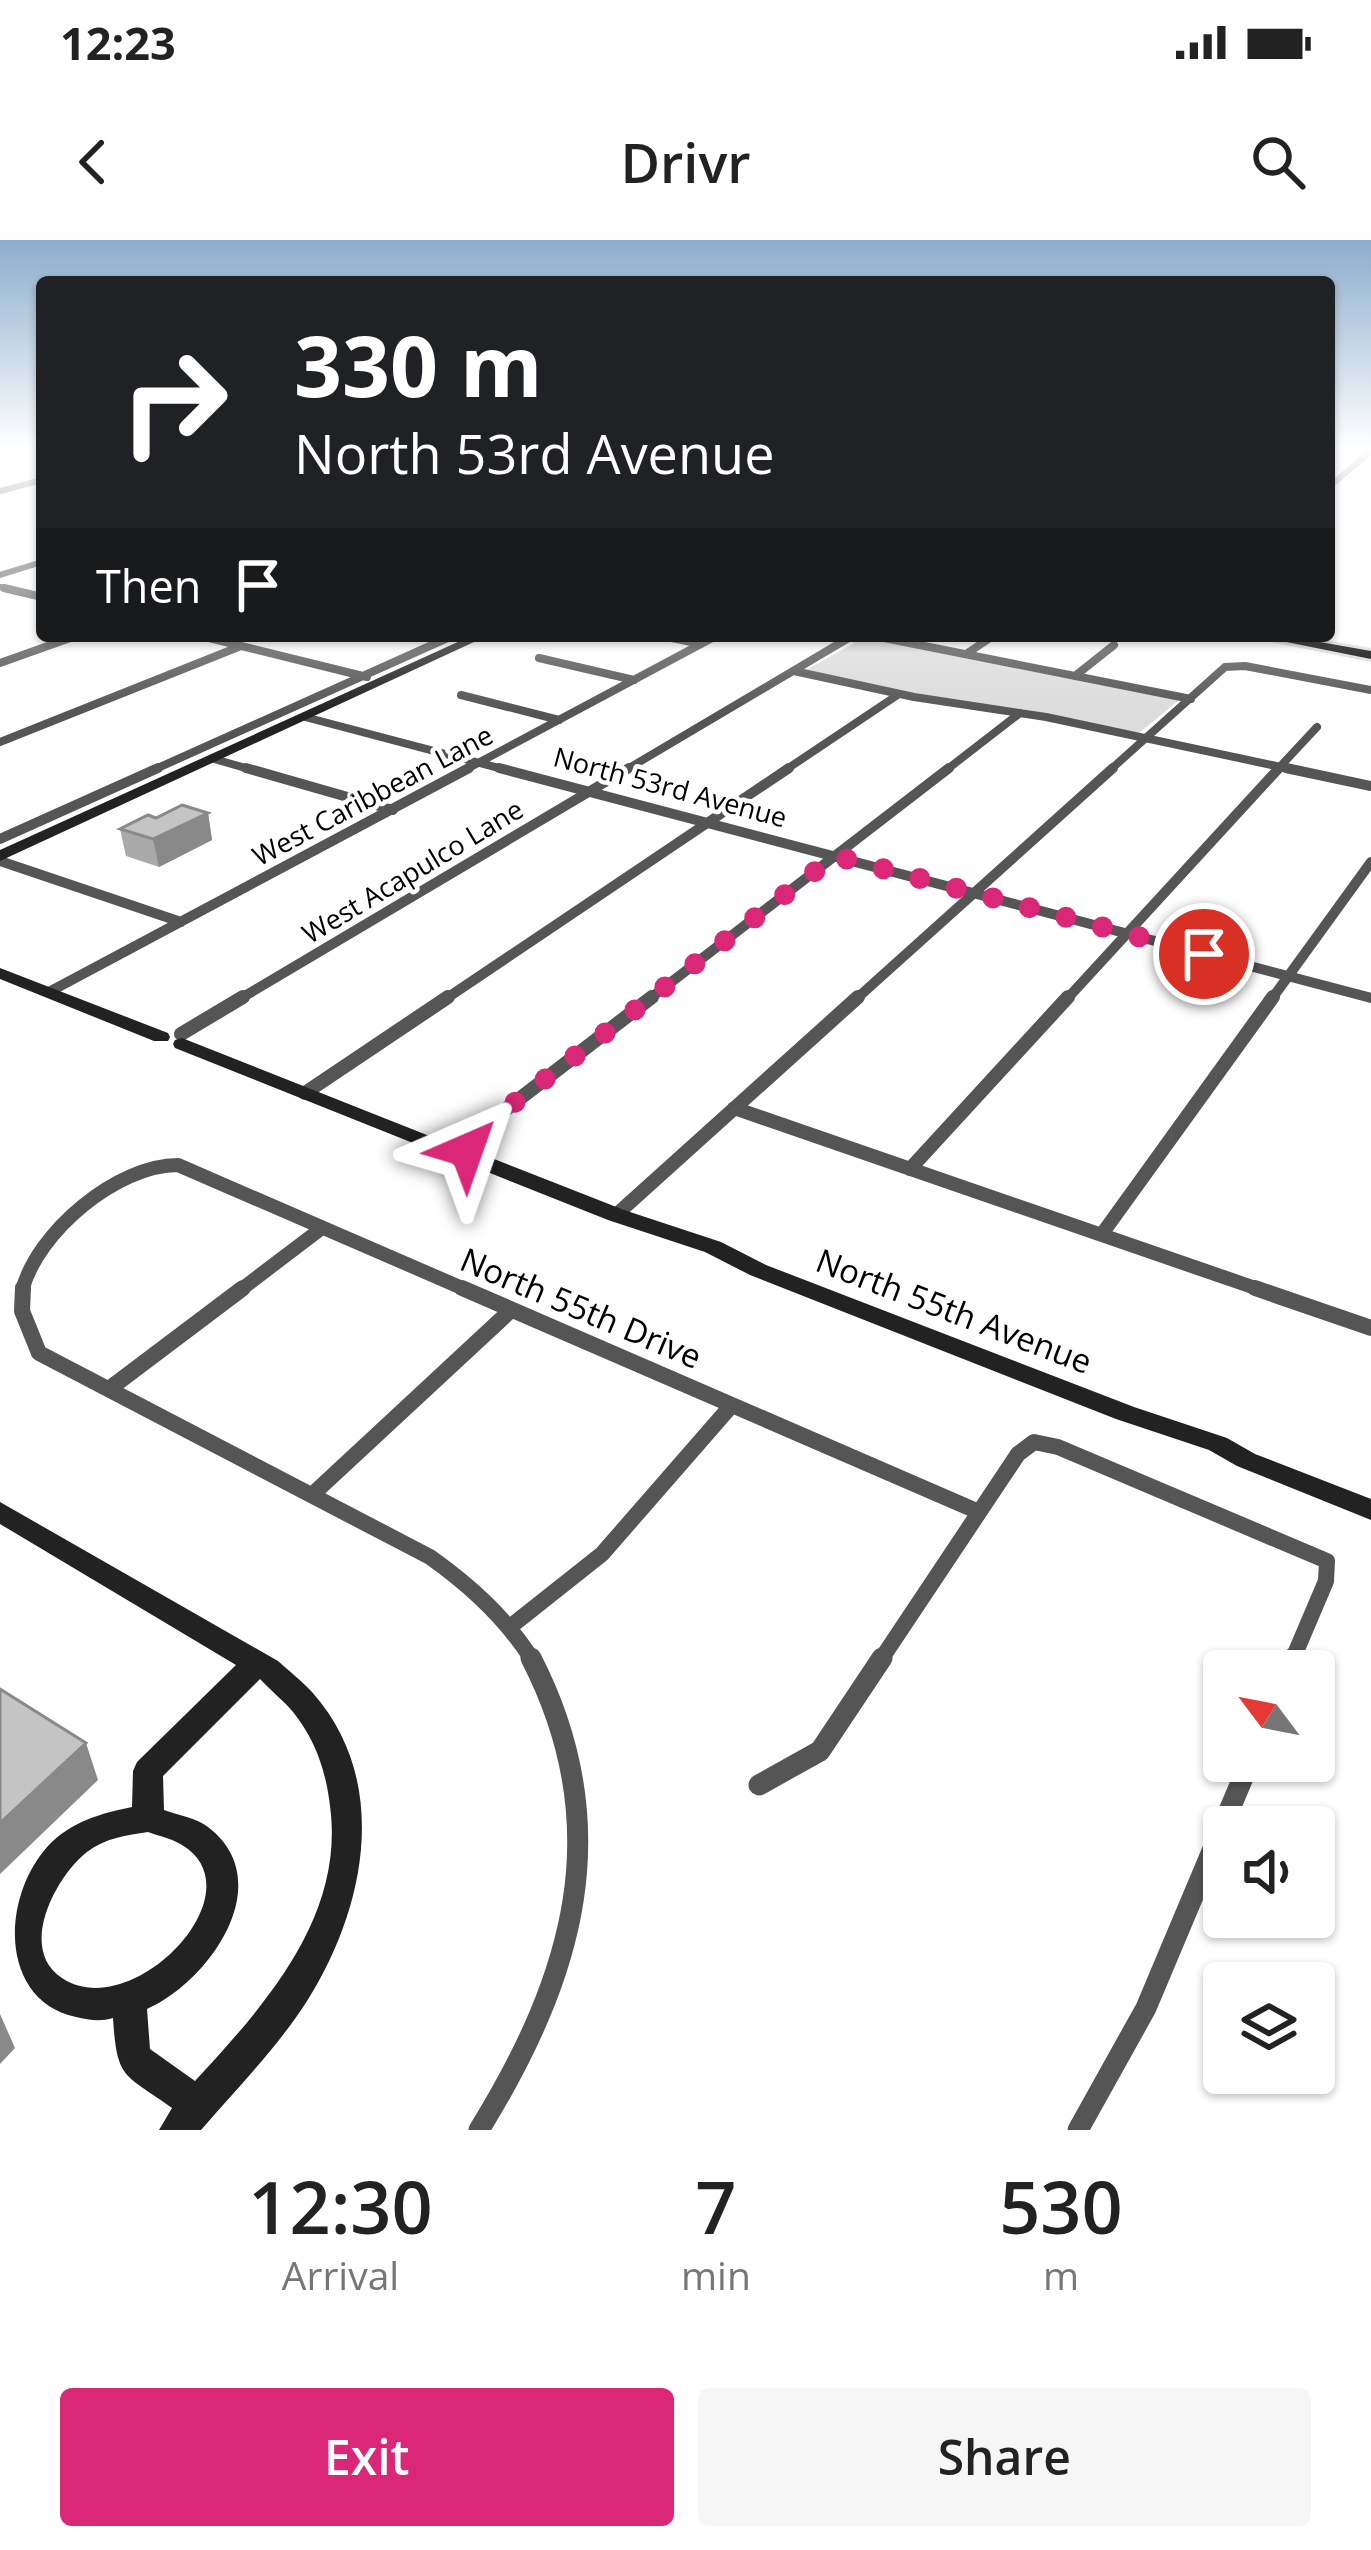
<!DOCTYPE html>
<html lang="en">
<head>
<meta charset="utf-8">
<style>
	:root { --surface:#fff; --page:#f6f6f6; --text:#222; --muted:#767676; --accent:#db2777 }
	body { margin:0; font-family:"Open Sans",sans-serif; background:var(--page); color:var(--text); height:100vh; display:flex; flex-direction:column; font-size:45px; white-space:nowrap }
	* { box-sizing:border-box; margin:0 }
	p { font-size:39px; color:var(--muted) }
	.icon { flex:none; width:66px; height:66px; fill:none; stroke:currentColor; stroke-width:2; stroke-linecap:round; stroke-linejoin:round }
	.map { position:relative; height:1890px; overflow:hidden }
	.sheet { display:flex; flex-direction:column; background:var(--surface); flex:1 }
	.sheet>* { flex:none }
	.hud { position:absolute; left:36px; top:36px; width:1299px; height:366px; border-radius:12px; box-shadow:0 3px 9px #0004; background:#202124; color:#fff; overflow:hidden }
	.needle { width:78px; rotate:302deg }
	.buttons { position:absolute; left:1203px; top:1410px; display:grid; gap:24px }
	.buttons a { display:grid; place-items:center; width:132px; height:132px; border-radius:12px; background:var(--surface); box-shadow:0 3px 9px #0004; font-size:60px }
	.pin { position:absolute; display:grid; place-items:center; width:102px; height:102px; color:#fff; margin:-51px; border:6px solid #fff; border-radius:50%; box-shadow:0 3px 12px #0007 }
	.me { position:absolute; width:132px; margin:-66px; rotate:43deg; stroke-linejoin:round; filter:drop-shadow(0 0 9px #0008) }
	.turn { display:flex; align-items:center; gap:42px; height:252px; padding:0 60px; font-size:54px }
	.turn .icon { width:156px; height:156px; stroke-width:2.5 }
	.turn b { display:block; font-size:84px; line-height:102px }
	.then { display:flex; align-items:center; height:114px; padding:0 60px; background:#0003; gap:24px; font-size:45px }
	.eta { display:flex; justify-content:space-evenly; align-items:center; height:204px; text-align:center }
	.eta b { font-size:72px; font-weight:600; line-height:84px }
	.cta { display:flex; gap:24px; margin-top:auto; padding:24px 60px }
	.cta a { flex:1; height:138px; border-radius:12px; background:var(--accent); color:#fff; font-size:48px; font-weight:600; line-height:138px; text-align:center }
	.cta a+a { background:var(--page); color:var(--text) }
	.status { display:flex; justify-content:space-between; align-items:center; height:84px; padding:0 60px; background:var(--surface); direction:ltr }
	.status svg { height:33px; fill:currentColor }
	header { display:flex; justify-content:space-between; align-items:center; height:156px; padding:0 60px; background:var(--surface); font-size:54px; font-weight:600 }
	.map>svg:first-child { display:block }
	.green { fill:#dcdcdc }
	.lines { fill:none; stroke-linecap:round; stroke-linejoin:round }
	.primary-casing { stroke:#dbdbdb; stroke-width:6 }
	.street-far5 { stroke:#555; stroke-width:6 }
	.street-far4 { stroke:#555; stroke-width:8 }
	.street-far3 { stroke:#555; stroke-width:10 }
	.street-far2 { stroke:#555; stroke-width:14 }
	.street-far1 { stroke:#555; stroke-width:16 }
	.street { stroke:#555; stroke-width:21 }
	.secondary { fill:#222; fill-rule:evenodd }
	.primary { fill:#000; fill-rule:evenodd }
	.wall { fill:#a9a9a9 }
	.shaded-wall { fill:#898989 }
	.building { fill:#c4c4c4; stroke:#898989; stroke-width:3 }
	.route { stroke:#db2777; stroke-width:21; stroke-dasharray:0 37.8 }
	.labels { text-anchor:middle; stroke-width:9; stroke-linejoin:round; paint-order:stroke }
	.far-street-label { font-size:27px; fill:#000; stroke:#fff }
	.street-label { font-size:33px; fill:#000; stroke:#fff }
</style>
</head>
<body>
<div class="status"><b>12:23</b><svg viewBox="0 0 49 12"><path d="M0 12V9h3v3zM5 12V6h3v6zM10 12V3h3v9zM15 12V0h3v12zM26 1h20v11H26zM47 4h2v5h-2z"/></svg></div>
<header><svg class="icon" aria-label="back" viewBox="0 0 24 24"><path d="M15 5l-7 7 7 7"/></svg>Drivr<svg class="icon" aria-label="search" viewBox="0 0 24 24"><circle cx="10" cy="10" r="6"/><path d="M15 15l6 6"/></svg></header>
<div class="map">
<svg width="1371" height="1890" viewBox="0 0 1371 1890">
	<rect width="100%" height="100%" fill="#fff"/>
	<!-- green -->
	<path class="green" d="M865,397l307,61 6,3 -39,32 -233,-40 -100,-23z"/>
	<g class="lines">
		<defs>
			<path id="primary" d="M1256,396h30l85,15v8z"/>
		</defs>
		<!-- primary casing -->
		<use href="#primary" class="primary-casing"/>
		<!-- street-far5 -->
		<path class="street-far5" d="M1329,247l42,-36
			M0,251l42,-11
			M0,335l42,-13
			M0,347l17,4"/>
		<!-- street-far4 -->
		<path class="street-far4" d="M4,348l38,9
			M201,396l166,41
			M662,396l39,8
			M874,396l317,63
			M966,414l27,-18
			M539,418l95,22
			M0,423l76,-27
			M794,431l120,26 132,20 254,54
			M1075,436l39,-31
			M461,455l98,25
			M305,477l205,54
			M0,502l241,-96
			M214,519l42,12
			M151,531l301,-135
			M463,531l253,-135
			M624,531l228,-135
			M784,531l115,-77
			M945,531l75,-58
			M1109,531l116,-104 20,-1 126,24
			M1276,531l41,-44"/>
		<!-- street-far3 -->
		<path class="street-far3" d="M246,528l147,42
			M499,528l872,230
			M1286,528l85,18
			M0,599l158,-71
			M0,621l181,61
			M49,752l420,-224
			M238,760l391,-232
			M444,760l345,-232
			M648,760l301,-232
			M855,760l258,-232
			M1066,760l213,-232
			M1271,760l100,-138"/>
		<!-- street-far2 -->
		<path class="street-far2" d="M181,794l62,-37
			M305,853l143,-96
			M734,868l530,183
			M462,903l190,-146
			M910,929l158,-172
			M616,975l242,-218
			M1102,994l171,-237
			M22,1051c15,-59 95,-126 156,-126l291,126
			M239,1051l83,-63"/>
		<!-- street-far1 -->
		<path class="street-far1" d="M23,1048l-1,23 17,42 391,204c41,29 76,61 103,104
			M462,1048l517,224
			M1255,1048l116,40
			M109,1149l134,-101
			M313,1254l197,-183
			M510,1387l92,-73 129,-148
			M880,1421l138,-207 16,-12 24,5 269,114 -1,20 -34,80"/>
		<!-- street -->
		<path class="street" d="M1288,1431l5,-13
			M759,1545l61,-34 62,-93
			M479,1890c95,-154 139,-303 52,-472
			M1078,1890l68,-122 104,-247"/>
		<!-- secondary -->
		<path class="secondary" d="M471,396h16l-487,225v-11z
			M0,728l168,65 2,4 -2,4h-14l-154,-62z
			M182,798l255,101 29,-1 11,12 -1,2 148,58 97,32 45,23 368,142 93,31 28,16 116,45v21l-134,-54 -28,-16 -93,-31 -366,-144 -45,-23 -97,-32 -143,-57c-16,4 -30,4 -40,-10l3,-4 -253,-101 -2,-4 2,-4z
			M0,1262l278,159c11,10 24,20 34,31 80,90 53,217 -5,309 -30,47 -70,87 -106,129h-42l13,-22c-48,-35 -55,-27 -59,-90 -13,4 -24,2 -37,-1 -76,-16 -76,-118 -28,-171 22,-24 54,-33 84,-39l1,-36 4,-9 99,-97 -236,-141zM260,1439c10,11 23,21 33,33 22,27 33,59 37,94 15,111 -65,199 -135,275l-45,-32 -3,-40c62,-27 133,-127 61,-182 -11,-9 -31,-12 -44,-17l-1,-34zM148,1592c11,4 25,7 34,13 78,47 -50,180 -120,133 -45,-29 -6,-102 25,-126 18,-14 40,-17 61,-20z"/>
		<!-- primary -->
		<use href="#primary" class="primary"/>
	</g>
	<!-- wall -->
	<path class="wall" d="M208,573l4,27 -53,27 -33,-11 -6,-27 36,-11z"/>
	<!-- shaded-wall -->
	<path class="shaded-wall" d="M208,573l4,27 -53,27 -6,-28z
		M86,1503l12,37 -98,94v-51z
		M0,1774l15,34 -15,16z"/>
	<!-- building -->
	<path class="building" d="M182,565l26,8 -55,26 -33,-10 28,-14 8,3z
		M0,1449l86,54 -86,80z"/>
	<!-- sky -->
	<linearGradient id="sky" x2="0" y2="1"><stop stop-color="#8cadcc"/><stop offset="0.44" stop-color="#fff"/><stop offset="1" stop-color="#fff" stop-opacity="0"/></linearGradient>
	<rect width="1371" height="472" fill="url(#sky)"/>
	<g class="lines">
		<!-- route -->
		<path class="route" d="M467,910l-5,-7 373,-287 369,98"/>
	</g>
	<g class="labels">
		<!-- far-street labels -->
		<g class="far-street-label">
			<text transform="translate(670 548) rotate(15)" y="9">North 53rd Avenue</text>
			<text transform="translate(373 556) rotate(-28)" y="9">West Caribbean Lane</text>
			<text transform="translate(413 632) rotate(-31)" y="9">West Acapulco Lane</text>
		</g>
		<!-- street labels -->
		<g class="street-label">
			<text transform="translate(581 1068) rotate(23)" y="12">North 55th Drive</text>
			<text transform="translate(954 1071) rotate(21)" y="12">North 55th Avenue</text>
		</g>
	</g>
</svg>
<div class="buttons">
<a><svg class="needle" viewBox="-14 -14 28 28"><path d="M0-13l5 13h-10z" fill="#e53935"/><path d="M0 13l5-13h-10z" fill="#767676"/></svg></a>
<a><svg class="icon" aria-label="sound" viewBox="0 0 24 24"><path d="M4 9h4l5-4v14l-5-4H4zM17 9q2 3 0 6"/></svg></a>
<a><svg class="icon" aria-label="layers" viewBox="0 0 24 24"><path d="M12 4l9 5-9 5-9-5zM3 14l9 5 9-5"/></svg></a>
</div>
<div class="pin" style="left:1204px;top:714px;background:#d93025"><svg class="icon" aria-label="arrive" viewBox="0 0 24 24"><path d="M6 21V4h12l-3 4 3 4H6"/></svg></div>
<svg class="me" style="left:467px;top:910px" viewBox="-20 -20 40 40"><path d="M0-17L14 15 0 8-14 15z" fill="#db2777" stroke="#fff" stroke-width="4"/></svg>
<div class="hud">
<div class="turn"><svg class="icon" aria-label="right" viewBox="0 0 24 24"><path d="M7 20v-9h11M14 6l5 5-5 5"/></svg><div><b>330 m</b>North 53rd Avenue</div></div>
<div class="then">Then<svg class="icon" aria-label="arrive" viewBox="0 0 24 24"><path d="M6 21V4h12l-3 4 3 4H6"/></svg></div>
</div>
</div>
<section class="sheet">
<div class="eta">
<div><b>12:30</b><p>Arrival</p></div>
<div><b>7</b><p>min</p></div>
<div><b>530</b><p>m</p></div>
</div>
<div class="cta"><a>Exit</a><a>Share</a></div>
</section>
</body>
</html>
